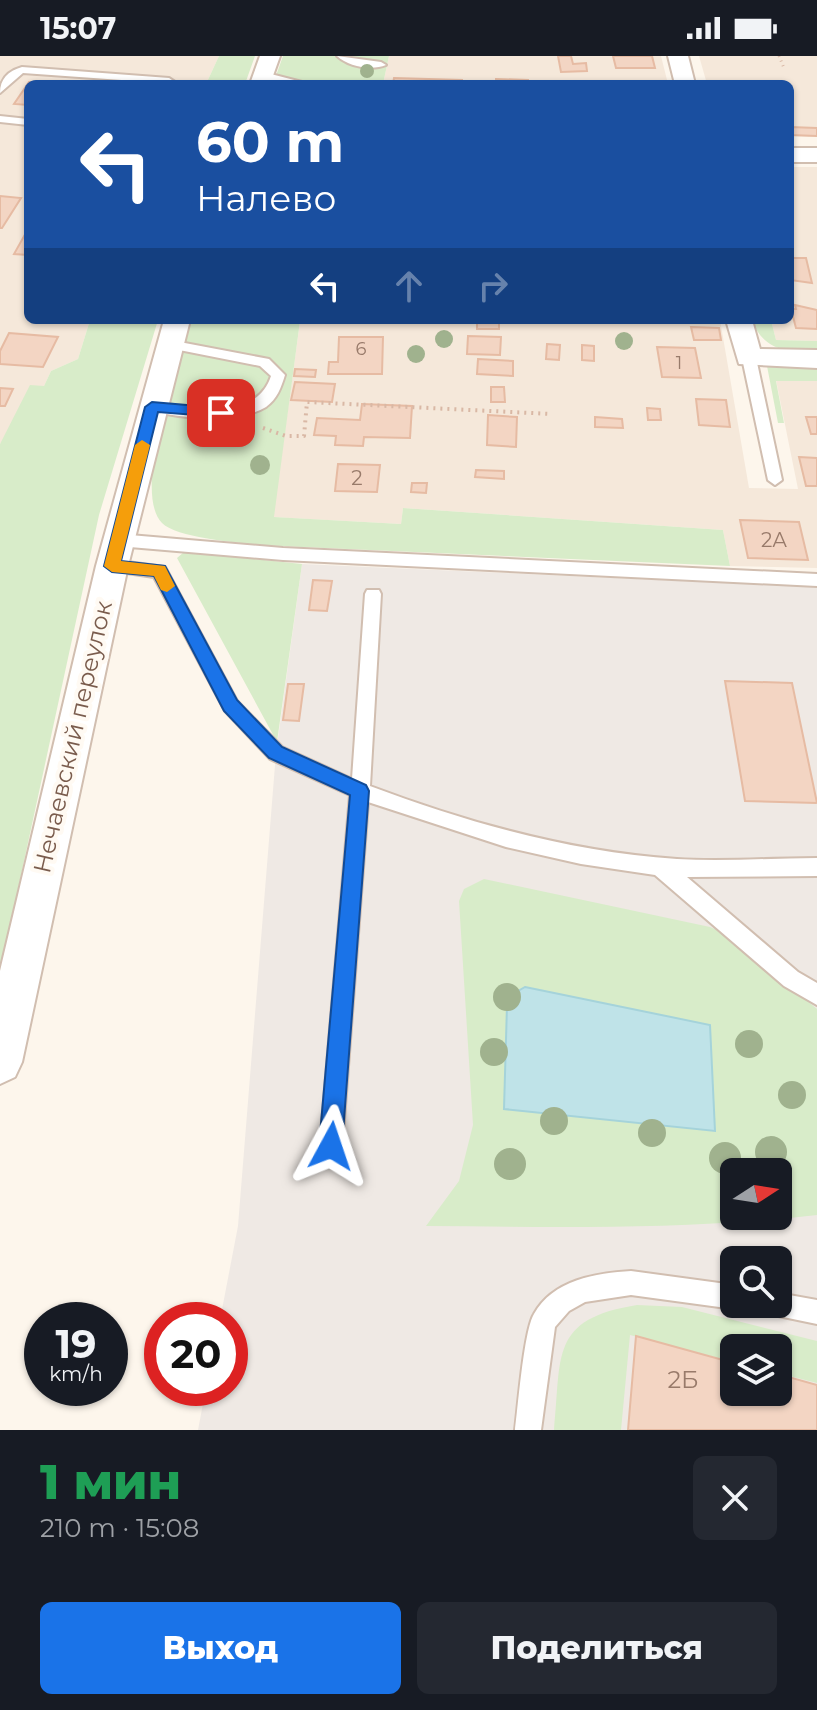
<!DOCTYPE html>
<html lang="ru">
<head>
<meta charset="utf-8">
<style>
	:root { --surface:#171b24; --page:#242831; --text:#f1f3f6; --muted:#9ea1a6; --accent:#1a73e8 }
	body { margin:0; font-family:Montserrat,sans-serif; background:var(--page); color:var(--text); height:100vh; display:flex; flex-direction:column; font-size:30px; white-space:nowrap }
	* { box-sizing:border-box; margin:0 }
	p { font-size:26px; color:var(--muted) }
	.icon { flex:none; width:44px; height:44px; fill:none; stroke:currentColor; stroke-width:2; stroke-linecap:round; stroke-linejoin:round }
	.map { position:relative; height:1374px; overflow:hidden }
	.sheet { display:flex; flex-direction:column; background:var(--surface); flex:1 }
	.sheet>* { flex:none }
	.hud { position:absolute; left:24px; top:24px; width:770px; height:244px; border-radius:12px; box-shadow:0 2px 6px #0004; background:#1a4fa0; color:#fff; overflow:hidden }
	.needle { width:52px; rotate:78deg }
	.controls { position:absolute; left:720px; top:1102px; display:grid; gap:16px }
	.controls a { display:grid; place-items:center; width:72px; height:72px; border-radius:12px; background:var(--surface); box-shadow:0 2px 6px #0004; font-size:40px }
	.speed { position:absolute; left:24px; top:1246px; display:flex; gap:16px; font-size:40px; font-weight:700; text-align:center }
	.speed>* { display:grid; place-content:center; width:104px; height:104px; border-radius:50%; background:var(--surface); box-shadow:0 2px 6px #0004; line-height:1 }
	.speed small { font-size:20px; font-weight:400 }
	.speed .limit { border:12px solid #d22; background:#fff; color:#111 }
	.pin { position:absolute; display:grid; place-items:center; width:68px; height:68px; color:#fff; margin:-34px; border-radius:16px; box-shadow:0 4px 12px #0006 }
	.me { position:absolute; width:88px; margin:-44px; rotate:5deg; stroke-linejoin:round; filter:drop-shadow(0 0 6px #0008) }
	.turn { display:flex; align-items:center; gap:28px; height:168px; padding:0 40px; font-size:36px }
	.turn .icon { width:104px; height:104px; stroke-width:2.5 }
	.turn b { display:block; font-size:56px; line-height:68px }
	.lanes { display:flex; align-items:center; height:76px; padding:0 40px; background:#0003; justify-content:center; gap:40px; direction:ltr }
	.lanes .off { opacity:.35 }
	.round { display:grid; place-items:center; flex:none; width:84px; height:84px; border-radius:12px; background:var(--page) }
	.head { display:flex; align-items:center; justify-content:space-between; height:136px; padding:0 40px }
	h1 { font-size:48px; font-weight:800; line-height:60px; color:#1e9e55 }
	.action { display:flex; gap:16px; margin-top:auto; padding:16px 40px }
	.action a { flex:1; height:92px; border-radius:12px; background:var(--accent); color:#fff; font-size:32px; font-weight:800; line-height:92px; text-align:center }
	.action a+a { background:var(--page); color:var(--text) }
	.status { display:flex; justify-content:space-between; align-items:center; height:56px; padding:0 40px; background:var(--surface); direction:ltr }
	.status svg { height:22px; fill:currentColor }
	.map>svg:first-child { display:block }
	.residential { fill:#f5e8da }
	.industrial { fill:#efe9e4; fill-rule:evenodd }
	.green { fill:#d8ecc9; fill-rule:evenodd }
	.water { fill:#bfe3e8; stroke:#a5d3da; stroke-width:2 }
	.building { fill:#f3d5c3; stroke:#e6bba3; stroke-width:2 }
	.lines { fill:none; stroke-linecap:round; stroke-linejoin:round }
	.lane-casing { stroke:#d1beb0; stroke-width:4 }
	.street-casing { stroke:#d1beb0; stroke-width:4 }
	.path-far1 { stroke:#d9b8a5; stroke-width:3; stroke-dasharray:1 4; stroke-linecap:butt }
	.path { stroke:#d9b8a5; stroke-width:4; stroke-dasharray:2 5; stroke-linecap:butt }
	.lane { fill:#fff; fill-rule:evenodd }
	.street { fill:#fff; fill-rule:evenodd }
	.tree { fill:#a0b28e }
	.route { fill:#1a73e8; stroke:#114b97; stroke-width:2 }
	.slow { fill:#f59e0b }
	.labels { text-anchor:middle; stroke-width:8; stroke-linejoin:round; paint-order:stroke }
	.far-number-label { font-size:18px; fill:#987a6a }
	.number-label { font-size:20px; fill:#987a6a }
	.street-label { font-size:24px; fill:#7a5c4d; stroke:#fffaf3 }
	.near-number-label { font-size:24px; fill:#987a6a }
</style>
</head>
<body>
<div class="status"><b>15:07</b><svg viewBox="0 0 49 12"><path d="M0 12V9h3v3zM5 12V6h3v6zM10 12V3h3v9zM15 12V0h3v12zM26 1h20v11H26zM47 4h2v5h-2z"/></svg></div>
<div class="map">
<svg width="817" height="1374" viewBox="0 0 817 1374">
	<rect width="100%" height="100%" fill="#fdf6ec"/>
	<!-- residential -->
	<path class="residential" d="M0,0h219l-13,28h-178v236h62l-12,39 -27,12 -7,15 -44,58z
		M389,0h272l7,28h-285z
		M699,0h118v81l-27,-1v-52h-83z
		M790,111h27v174l-41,-1 -5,-20h19z
		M284,264h436l29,168 49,1 -22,-109 41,1v187l-87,-2 -7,-36 -320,-22 -2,16 -128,-7 27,-195z"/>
	<!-- industrial -->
	<path class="industrial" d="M302,508l515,23v843h-619l8,-42h24v-68h-10l18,-94 38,-473zM734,1116h44v44h-44zM734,1204h44v44h-44zM734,1292h44v44h-44z"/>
	<!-- green -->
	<path class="green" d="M219,0h36l-10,28h-39z
		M283,0h106l-6,28h-110z
		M90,264h68l-59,195 -99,457v-528l30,-59 14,1 7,-15 27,-12z
		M191,264l109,1 -26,196 127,7 2,-16 320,22 7,36 -473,-21c-22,-3 -80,-7 -95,-22 -31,-32 17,-164 29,-203z
		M752,264h19l5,20 41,1v14c-28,-3 -54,-4 -65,-35z
		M767,310l50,1v14h-41l8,42h-6z
		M184,496l118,12 -25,178 -100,-184z
		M484,823l226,48 16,7 91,75v206c-130,15 -260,12 -391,11l33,-45 14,-56 -14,-224 5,-12zM734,1116h44v44h-44z
		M637,1249l45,2 135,34v42l-39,-10v-25h-44v14l-104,-27 -9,95h-67c8,-74 -5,-111 83,-125z"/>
	<!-- water -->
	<path class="water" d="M525,931l185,38 5,106 -211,-22 3,-104 6,-11z"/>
	<!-- building -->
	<path class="building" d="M558,0h13l2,8 13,-1 1,8 -26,1z
		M613,0h39l3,12h-39z
		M394,22l68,2v4h-69z
		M496,23l32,1v4h-32z
		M29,26l34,2h-35v21l-14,-1z
		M790,71l27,1v8l-27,-1z
		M0,140l21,2 -19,30h-2z
		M28,173v26l-14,-1z
		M790,202h16l6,25 -22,-3z
		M795,249l22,5v19l-21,-1 -5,-19h5z
		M477,264h22v9h-22z
		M691,271l28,1 2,12h-27z
		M9,277l49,4 -15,30 -43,-3v-13z
		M468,280l33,1 -1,18 -33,-1z
		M339,281h44l-1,37h-54l1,-12h9z
		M547,288l13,1 -1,15 -13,-1z
		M582,289l12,1v15l-12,-1z
		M657,291l38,1 6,30 -39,-1z
		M478,303l35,2v15l-36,-2z
		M295,313l21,1 -1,7 -21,-1z
		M295,326l40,2 -3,18 -41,-2z
		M491,331h13l1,15h-14z
		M0,332l13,1 -8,17h-5z
		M696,343l30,1 4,27 -31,-2z
		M362,348l50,2 -2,32 -46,-1 -1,9 -28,-1 1,-9 -22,-1 3,-17 43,2z
		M647,352l13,1 1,11h-13z
		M488,359l29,2 -1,30 -29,-2z
		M595,361l27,2 1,9 -28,-1z
		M806,361h11v17h-6z
		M799,401l18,1v28h-11z
		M338,408l42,1 -3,27 -42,-1z
		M476,414l28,1v8l-29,-2z
		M412,427h15l-1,10 -15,-1z
		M740,464l59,2 9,38 -60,-2z
		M313,524l19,1 -5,30 -18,-1z
		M725,625l67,2 25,120 -72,-2z
		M288,628h16l-5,37 -16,-1z
		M636,1280l98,27v29h44v-18l39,11v45h-189z"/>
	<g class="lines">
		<defs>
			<path id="lane" d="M337,0l44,6 5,3c-14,6 -37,2 -49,-9z
				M22,11l147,11 9,6 -155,-11 -23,20c0,-14 8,-22 22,-26z
				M263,16l39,10 1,2h-17l-27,-7 -1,-2z
				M0,60l28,3v6l-28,-3z
				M169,284l100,19 16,16c-4,13 -8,24 -19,32 -31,18 -86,11 -119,3v-6l5,-2c38,4 104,21 119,-26l-11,-10 -96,-19v-6z
				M749,298l7,4 26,122 -7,5 -7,-5 -26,-122z
				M118,478l165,14 534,26v12l-534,-26 -165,-14 -8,-6z
				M112,504l53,7 72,134 45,46 70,32 13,-185 2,-4h12l2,4 -11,192c98,37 202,66 307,73 46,3 93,-1 140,-1v18l-130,1 111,95 19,11v22l-33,-19 -129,-111 -74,-11 -75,-17 -138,-45 -26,344 -3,8 -8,3 -8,-3 -3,-8 30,-351 -80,-36 -45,-48 -71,-134 -48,-7 -2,-4z
				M631,1215l103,14v19h9l-9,5 -103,-14 -46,7 -16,9 -14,16 -14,103h-26c3,-23 9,-100 19,-116 19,-34 62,-41 97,-43z
				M778,1237l39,7v24l-53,-11 -3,-9h17z"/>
			<path id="street" d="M260,0h20l-10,28h-20z
				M668,0h20l7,28h-20z
				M790,92h27v14h-27z
				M164,264h26l-62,246 -106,496 -7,15 -15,7v-113l96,-405z
				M726,264h26l8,29 57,1v18l-78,-4z"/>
		</defs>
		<!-- lane casing -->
		<use href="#lane" class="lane-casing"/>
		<!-- street casing -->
		<use href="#street" class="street-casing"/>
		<!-- path-far1 -->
		<path class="path-far1" d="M779,0l5,12"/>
		<!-- path -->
		<path class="path" d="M690,264l21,1
			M263,372l23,8h18l3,-34 245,12"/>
		<!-- lane -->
		<use href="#lane" class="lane"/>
		<!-- street -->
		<use href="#street" class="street"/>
	</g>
	<!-- trees -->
	<g class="tree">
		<circle cx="367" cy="15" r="7"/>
		<circle cx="444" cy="283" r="9"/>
		<circle cx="624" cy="285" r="9"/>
		<circle cx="416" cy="298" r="9"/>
		<circle cx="260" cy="409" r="10"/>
		<circle cx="507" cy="941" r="14"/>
		<circle cx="749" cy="988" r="14"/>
		<circle cx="494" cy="996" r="14"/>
		<circle cx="792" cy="1039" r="14"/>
		<circle cx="554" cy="1065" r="14"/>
		<circle cx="652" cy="1077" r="14"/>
		<circle cx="771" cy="1096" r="16"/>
		<circle cx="725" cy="1102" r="16"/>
		<circle cx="510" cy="1108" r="16"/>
	</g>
	<!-- route -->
	<path class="route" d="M152,346l69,6 7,5 -7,4 -63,-5 -37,149 44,5 72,134 45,47 84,38 3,6 -27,355 -3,8 -8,3 -8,-3 -4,-8 31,-351 -81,-37 -45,-47 -70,-135 -42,-4 -8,-6 41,-159z"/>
	<!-- slow -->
	<path class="slow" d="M142,384l8,5 -29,116 44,5 10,20 -8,6 -6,-2 -7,-14 -42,-4 -8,-6 31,-121z"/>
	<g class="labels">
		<!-- far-number labels -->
		<g class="far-number-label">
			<text x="361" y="299">6</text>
			<text x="679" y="313">1</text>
		</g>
		<!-- number labels -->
		<g class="number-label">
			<text x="357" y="429">2</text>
			<text x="774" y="491">2А</text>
		</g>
		<!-- street labels -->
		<g class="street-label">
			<text transform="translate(73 681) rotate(-77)" y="8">Нечаевский переулок</text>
		</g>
		<!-- near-number labels -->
		<g class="near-number-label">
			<text x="683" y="1332">2Б</text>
		</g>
	</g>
</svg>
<div class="controls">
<a><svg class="needle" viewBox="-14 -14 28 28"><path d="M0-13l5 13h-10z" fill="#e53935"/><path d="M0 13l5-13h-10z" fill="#9ea1a6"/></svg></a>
<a><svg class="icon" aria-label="search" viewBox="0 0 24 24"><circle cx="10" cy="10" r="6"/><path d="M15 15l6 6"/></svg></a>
<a><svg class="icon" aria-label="layers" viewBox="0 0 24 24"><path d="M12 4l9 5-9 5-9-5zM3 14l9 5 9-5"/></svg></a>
</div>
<div class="speed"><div>19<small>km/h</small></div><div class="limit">20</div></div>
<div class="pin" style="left:221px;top:357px;background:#d93025"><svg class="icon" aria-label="arrive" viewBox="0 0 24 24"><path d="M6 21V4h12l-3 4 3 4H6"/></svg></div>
<svg class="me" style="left:331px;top:1090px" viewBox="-20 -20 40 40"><path d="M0-17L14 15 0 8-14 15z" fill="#1a73e8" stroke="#fff" stroke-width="4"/></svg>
<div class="hud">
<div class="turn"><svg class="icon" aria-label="left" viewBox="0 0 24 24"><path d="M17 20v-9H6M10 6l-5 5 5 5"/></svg><div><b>60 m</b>Налево</div></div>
<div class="lanes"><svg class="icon" aria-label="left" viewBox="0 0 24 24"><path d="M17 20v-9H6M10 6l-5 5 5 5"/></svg><svg class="icon off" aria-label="ahead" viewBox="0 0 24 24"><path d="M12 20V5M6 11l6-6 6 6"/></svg><svg class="icon off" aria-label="right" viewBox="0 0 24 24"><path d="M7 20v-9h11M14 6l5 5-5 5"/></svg></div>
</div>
</div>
<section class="sheet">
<div class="head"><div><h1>1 мин</h1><p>210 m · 15:08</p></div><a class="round"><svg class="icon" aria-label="close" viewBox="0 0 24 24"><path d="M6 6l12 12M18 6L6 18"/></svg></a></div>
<div class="action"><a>Выход</a><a>Поделиться</a></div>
</section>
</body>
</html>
